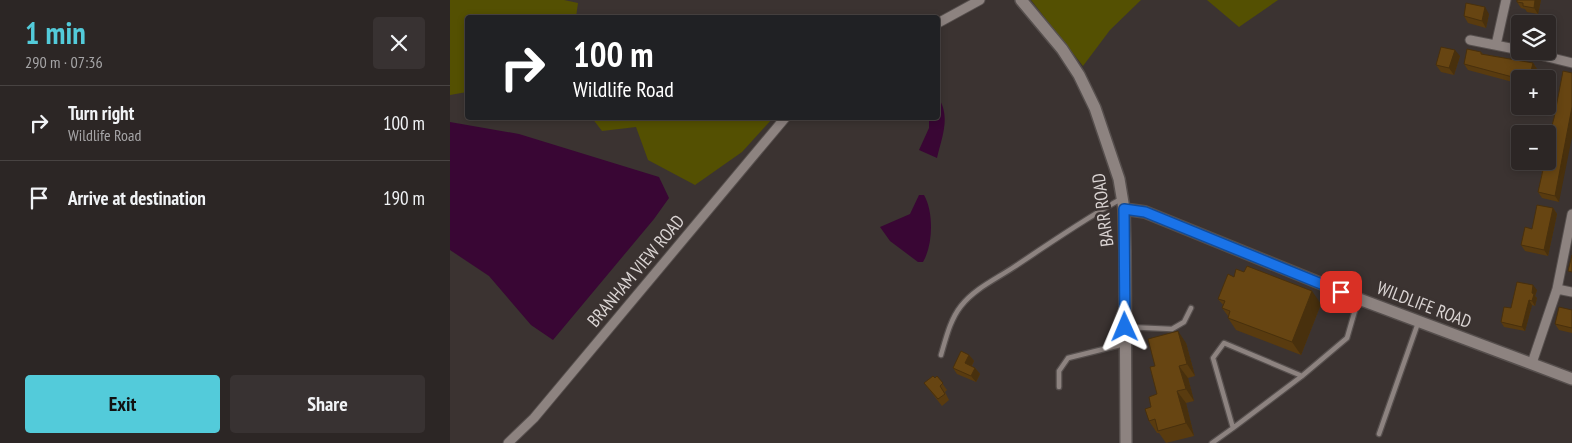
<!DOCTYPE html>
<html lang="en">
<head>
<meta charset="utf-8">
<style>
	:root { --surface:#2c2625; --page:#383232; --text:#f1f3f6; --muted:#a6a5a7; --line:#484342; --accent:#53cbda }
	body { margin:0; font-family:"PT Sans Narrow",sans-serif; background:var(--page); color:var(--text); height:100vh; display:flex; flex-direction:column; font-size:19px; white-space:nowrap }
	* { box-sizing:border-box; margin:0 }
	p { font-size:16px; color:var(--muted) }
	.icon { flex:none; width:28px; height:28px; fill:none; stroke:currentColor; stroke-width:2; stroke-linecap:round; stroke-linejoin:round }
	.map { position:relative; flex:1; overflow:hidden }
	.sheet { display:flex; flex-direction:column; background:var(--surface); width:450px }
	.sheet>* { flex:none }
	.top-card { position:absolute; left:15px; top:15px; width:475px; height:105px; border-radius:5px; box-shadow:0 2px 8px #0003,0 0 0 1px var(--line); background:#202124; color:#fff; overflow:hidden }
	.fabs { position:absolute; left:1061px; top:15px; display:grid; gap:10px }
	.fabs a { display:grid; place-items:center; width:45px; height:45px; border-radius:5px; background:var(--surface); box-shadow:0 2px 8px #0003,0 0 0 1px var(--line); font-size:25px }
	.pin { position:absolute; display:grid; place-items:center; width:42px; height:42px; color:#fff; margin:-21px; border-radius:10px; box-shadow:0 2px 8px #0006 }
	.me { position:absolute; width:55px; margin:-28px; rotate:359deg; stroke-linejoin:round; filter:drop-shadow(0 0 4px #0008) }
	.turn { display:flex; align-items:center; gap:18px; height:105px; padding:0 25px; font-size:22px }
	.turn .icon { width:65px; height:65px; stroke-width:2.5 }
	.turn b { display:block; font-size:35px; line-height:42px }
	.round { display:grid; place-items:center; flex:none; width:52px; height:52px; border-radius:5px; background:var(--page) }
	.overview { display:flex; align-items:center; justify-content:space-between; height:85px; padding:0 25px }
	h1 { font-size:30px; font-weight:800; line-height:38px; color:var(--accent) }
	.cta { display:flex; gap:10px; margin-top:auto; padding:10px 25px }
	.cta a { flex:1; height:58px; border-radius:5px; background:var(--accent); color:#111; font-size:20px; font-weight:800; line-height:58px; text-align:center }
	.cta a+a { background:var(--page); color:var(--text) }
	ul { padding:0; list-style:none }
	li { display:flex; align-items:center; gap:15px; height:75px; padding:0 25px; border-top:1px solid var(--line) }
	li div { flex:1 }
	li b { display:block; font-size:19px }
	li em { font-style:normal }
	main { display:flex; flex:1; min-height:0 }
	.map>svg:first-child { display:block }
	.green { fill:#545002 }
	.water { fill:#390634 }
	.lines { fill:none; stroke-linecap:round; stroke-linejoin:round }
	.service-casing { stroke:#564f4d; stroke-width:7 }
	.minor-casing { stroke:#564f4d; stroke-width:11 }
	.tertiary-casing { stroke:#564f4d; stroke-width:14 }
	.service { stroke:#8d8380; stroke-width:4.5 }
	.minor { stroke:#8d8380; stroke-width:9 }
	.tertiary { stroke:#8d8380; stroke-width:11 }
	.wall { fill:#593b0f }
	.shaded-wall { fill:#48300d }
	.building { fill:#674512; stroke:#48300d }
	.route-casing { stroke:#114b97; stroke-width:12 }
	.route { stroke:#1a73e8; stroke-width:9 }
	.labels { text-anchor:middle; stroke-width:5; stroke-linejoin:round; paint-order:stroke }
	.street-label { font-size:18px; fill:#dad4d3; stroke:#3b3331 }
</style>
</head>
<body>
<main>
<section class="sheet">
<div class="overview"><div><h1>1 min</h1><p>290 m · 07:36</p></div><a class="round"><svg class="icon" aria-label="close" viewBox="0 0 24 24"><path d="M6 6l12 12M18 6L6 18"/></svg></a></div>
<ul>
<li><svg class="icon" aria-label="right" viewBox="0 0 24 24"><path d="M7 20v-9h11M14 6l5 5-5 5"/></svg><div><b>Turn right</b><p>Wildlife Road</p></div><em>100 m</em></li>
<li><svg class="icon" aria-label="arrive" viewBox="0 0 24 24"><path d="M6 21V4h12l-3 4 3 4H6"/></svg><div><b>Arrive at destination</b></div><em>190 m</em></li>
</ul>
<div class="cta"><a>Exit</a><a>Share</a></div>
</section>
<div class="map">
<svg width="1122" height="443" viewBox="0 0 1122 443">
	<rect width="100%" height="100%" fill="#3b3331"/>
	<!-- green -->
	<path class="green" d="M0,0h114l14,3 -2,14 -108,1 -1,74 -17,3z
		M581,0h110l-31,30 -27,36z
		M757,0h71l-39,27z
		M142,118h181l-31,34 -47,33 -47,-25 -12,-33 -34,4z"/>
	<!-- water -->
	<path class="water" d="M488,97c13,20 4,39 -1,61l-18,-8 10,-22v-10h9z
		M0,122l69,12 140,43 10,21 -15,21 -101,121 -22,-15 -42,-49 -39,-26z
		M469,195h5c10,17 9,50 -1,67h-5l-28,-21 -10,-14 30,-13z"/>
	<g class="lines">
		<defs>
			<path id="service" d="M677,327l45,2 12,-7 7,-14
				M491,355c5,-17 9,-35 20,-49 13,-17 35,-27 53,-39 35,-23 70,-48 107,-68
				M609,387v-16l9,-13 56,-14
				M783,428l69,-52
				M929,434l39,-111
				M762,443l21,-15 -20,-70 11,-15 78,33 45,-38 11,-38"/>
			<path id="minor" d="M488,23l42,-23
				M1020,40l50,10
				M1046,45l10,-45
				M1074,51l48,12
				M1107,289l15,3
				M1082,363l25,-74 15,-75
				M58,443l26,-25 251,-300"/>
			<path id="tertiary" d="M571,0l41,49 17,26 16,33 24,71 5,30 1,42 1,192
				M674,209l21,3 214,87 213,80"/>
		</defs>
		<!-- service casing -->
		<use href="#service" class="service-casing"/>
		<!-- minor casing -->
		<use href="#minor" class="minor-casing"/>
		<!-- tertiary casing -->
		<use href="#tertiary" class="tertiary-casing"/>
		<!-- service -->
		<use href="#service" class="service"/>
		<!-- minor -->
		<use href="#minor" class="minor"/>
		<!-- tertiary -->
		<use href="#tertiary" class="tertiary"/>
	</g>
	<!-- wall -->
	<path class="wall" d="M1091,0l-3,14 -11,-2 -2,-3 -4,-1 -4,-6z
		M1039,14l-3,14 -18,-5 -4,-7z
		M1031,52l2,2 50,9 4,6 -17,10v5l-52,-14 -4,-6z
		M1010,56l-6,19 -13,-3 -5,-7z
		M1104,118l5,84 -17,-4 -4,-6 4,-20 -2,-3z
		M1103,208l4,6 -9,42 -23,-5 -4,-6z
		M784,277l87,27 -20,51 -65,-25 -8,-12v-2l-6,-8 1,-3 -5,-6z
		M1087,290l-2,6 2,2 -2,8 -3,-1 -7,26 -21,-4 -3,-5 10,-14z
		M1122,310v23l-13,-3 -4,-6z
		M736,343l9,33 -7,2 6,23 -8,2 8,33 -28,7 -7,-10h-2l-8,-12 2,-14 6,-13 -2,-28z
		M519,355l5,6 -2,5 3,2 5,6 -4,8 -19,-8 -4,-6z
		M487,376l10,14 -2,2 4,8 -7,6 -18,-23z"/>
	<!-- shaded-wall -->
	<path class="shaded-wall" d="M1085,0h6l-3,14 -4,-6z
		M1035,7l4,7 -3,14 -4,-7z
		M1005,50l5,6 -6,19 -5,-7z
		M1083,63l4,6 -2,10h-6z
		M1122,107v30l-13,65 -4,-6z
		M1103,208l4,6 -9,42 -4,-6z
		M1083,285l4,5 -2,6 2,2 -2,8 -3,-5v-8z
		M862,291l9,13 -20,51 -9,-13z
		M1079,300l3,5 -7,26 -3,-4z
		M728,331l8,12 9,33 -8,-12z
		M519,355l5,6 -4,8 -5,-6z
		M729,366l9,12 6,23 -8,-12z
		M525,368l5,6 -4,8 -5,-6z
		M727,391l9,12 8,33 -8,-13z"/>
	<!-- building -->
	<path class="building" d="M1067,0h18l-1,8 -11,-2v-3l-6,-1z
		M1016,3l19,4 -3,14 -18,-5z
		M991,47l14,3 -6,18 -13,-3z
		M1017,49l14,3v2l52,9 -4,16h-9l-56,-15z
		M1113,71l9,2v34l-17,89 -17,-4 5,-22 -3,-1 2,-8h6v-20l6,-23z
		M1087,205l16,3 -9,42 -23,-5 4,-18 7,2z
		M1122,255v17l-4,-1z
		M797,266l65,25 -20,51 -64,-24 2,-7 -8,-3 3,-7 -7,-2 10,-25 6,3 2,-8 8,3z
		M1067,282l16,3 -1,8 2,1 -2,7 -3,-1 -7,27 -21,-5 3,-15 7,1z
		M1109,307l13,3v18l-17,-4z
		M728,331l9,33 -8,2 7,23 -9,2 9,32 -28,8 -3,-12 -6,2 -4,-12 6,-2 -2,-10 8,-3 -7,-27 5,-1 -7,-27z
		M511,351l8,4 -4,8 10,5 -4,8 -18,-8z
		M483,376l2,2 2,-2 6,7 -3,3 5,8 -7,5 -14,-16z"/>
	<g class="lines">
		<defs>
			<path id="route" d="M675,327l-1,-118 21,3 196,80"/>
		</defs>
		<!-- route casing -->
		<use href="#route" class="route-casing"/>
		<!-- route -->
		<use href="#route" class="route"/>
	</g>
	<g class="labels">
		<!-- street labels -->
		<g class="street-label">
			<text transform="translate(653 210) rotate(-97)" y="6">BARR ROAD</text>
			<text transform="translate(186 271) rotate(-50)" y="6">BRANHAM VIEW ROAD</text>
			<text transform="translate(974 305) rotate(21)" y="6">WILDLIFE ROAD</text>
		</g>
	</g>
</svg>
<div class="fabs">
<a><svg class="icon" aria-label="layers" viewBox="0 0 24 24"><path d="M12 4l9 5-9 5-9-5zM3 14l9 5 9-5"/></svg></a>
<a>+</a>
<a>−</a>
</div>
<div class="pin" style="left:891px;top:292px;background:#d93025"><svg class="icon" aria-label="arrive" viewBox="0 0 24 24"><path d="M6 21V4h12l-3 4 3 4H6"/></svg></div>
<svg class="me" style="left:675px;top:327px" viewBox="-20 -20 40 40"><path d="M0-17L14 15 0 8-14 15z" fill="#1a73e8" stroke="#fff" stroke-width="4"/></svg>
<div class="top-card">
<div class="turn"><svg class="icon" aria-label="right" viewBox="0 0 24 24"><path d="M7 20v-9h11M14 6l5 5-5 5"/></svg><div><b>100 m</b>Wildlife Road</div></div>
</div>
</div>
</main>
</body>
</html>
